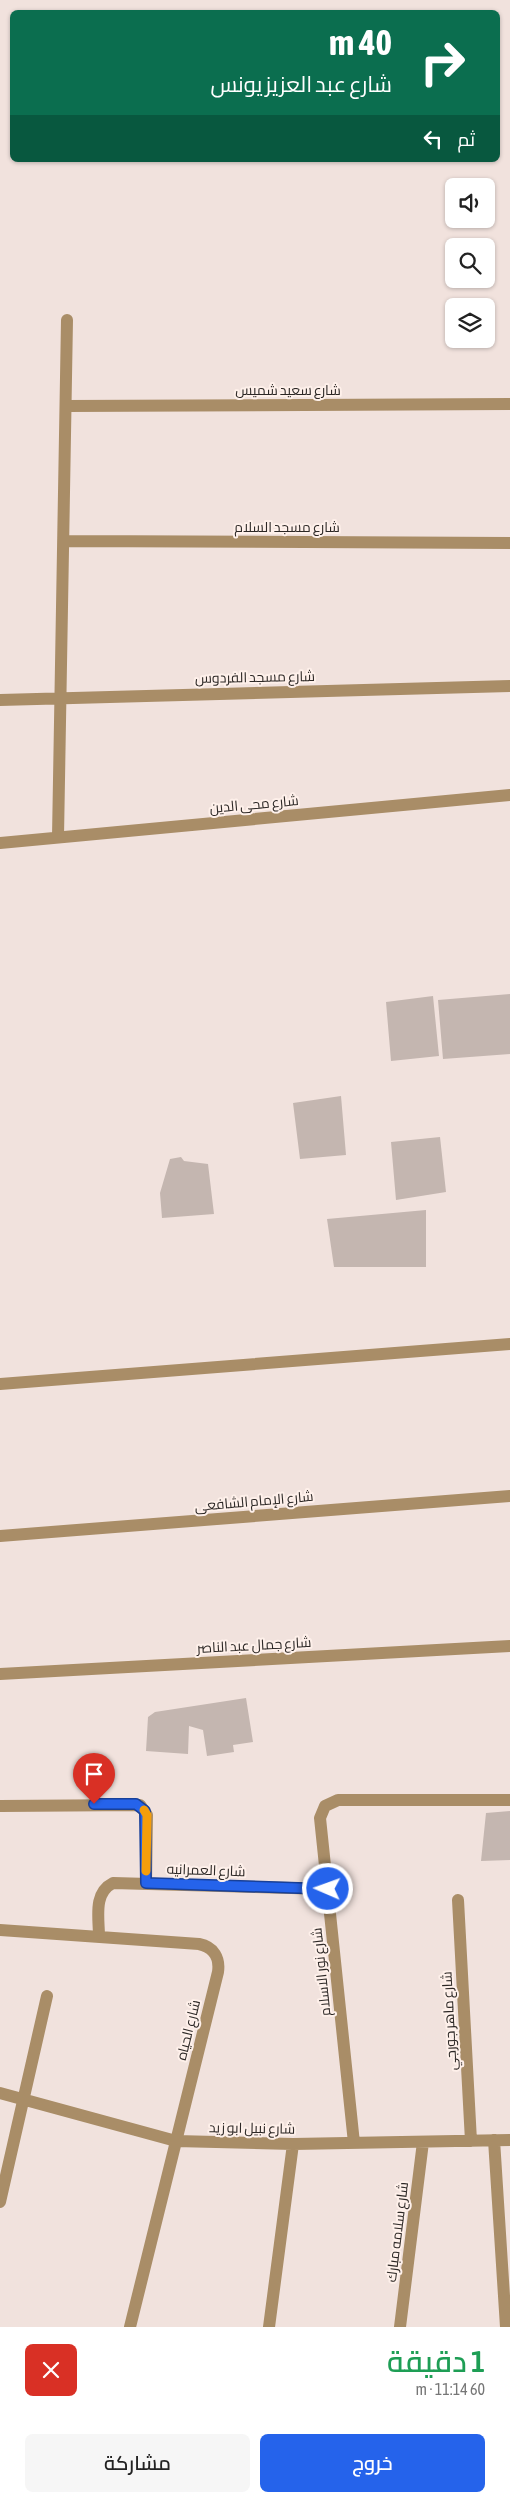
<!DOCTYPE html>
<html lang="ar">
<head>
<meta charset="utf-8">
<style>
	:root { --surface:#fff; --page:#f6f6f6; --text:#222; --muted:#767676; --accent:#2563eb }
	body { margin:0; font-family:"Asap Condensed",Cairo,sans-serif; background:var(--page); color:var(--text); direction:rtl; height:100vh; display:flex; flex-direction:column; font-size:19px; white-space:nowrap }
	* { box-sizing:border-box; margin:0 }
	p { font-size:16px; color:var(--muted) }
	.icon { flex:none; width:28px; height:28px; fill:none; stroke:currentColor; stroke-width:2; stroke-linecap:round; stroke-linejoin:round }
	.map { position:relative; height:2327px; overflow:hidden; direction:ltr }
	.drawer { display:flex; flex-direction:column; background:var(--surface); flex:1 }
	.drawer>* { flex:none }
	.top-card { position:absolute; left:10px; top:10px; width:490px; height:152px; border-radius:8px; box-shadow:0 1px 4px #0004; direction:rtl; background:#0b6e4f; color:#fff; overflow:hidden }
	.fabs { position:absolute; left:445px; top:178px; display:grid; gap:10px }
	.fabs a { display:grid; place-items:center; width:50px; height:50px; border-radius:8px; background:var(--surface); box-shadow:0 1px 4px #0004; font-size:25px }
	.pin { position:absolute; display:grid; place-items:center; width:42px; height:42px; color:#fff; margin:-51px -21px; border-radius:50% 50% 50% 0; rotate:-45deg; box-shadow:0 0 5px #0007 }
	.pin .icon { rotate:45deg }
	.me { position:absolute; width:55px; margin:-28px; rotate:272deg; stroke-linejoin:round; filter:drop-shadow(0 0 4px #0008) }
	.turn { display:flex; align-items:center; gap:18px; height:105px; padding:0 25px; font-size:22px }
	.turn .icon { width:65px; height:65px; stroke-width:2.5 }
	.turn b { display:block; font-size:35px; line-height:42px }
	.then { display:flex; align-items:center; height:48px; padding:0 25px; background:#0003; gap:10px; font-size:19px }
	.round { display:grid; place-items:center; flex:none; width:52px; height:52px; border-radius:8px; background:var(--page) }
	.head { display:flex; align-items:center; justify-content:space-between; height:85px; padding:0 25px }
	h1 { font-size:30px; font-weight:600; line-height:38px; color:#1e9e55 }
	.cta { display:flex; gap:10px; margin-top:auto; padding:10px 25px }
	.cta a { flex:1; height:58px; border-radius:8px; background:var(--accent); color:#fff; font-size:20px; font-weight:600; line-height:58px; text-align:center }
	.cta a+a { background:var(--page); color:var(--text) }
	.map>svg:first-child { display:block }
	.building { fill:#c4b6b0 }
	.lines { fill:none; stroke-linecap:round; stroke-linejoin:round }
	.minor { stroke:#a98d67; stroke-width:12 }
	.route-casing { stroke:#184099; stroke-width:12 }
	.route { stroke:#2563eb; stroke-width:9 }
	.slow { stroke:#f59e0b; stroke-width:9 }
	.labels { text-anchor:middle; stroke-width:4; stroke-linejoin:round; paint-order:stroke }
	.street-label { font-size:14px; fill:#2c2725; stroke:#fef0ea }
</style>
</head>
<body>
<div class="map">
<svg width="510" height="2327" viewBox="0 0 510 2327">
	<rect width="100%" height="100%" fill="#f1e2dd"/>
	<!-- building -->
	<path class="building" d="M510,994v60l-67,5 -5,-59z
		M433,996l6,60 -48,5 -5,-59z
		M341,1096l5,59 -46,4 -7,-56z
		M440,1137l6,55 -50,8 -5,-58z
		M181,1157l3,4 24,3 6,50 -52,4 -2,-25 10,-34z
		M426,1210v57h-92l-7,-48z
		M246,1698l7,44 -20,3 1,7 -27,4 -4,-26 -14,-4 -1,28 -42,-3 2,-34 7,-5z
		M510,1811v49l-29,1 5,-48z"/>
	<g class="lines">
		<!-- minor -->
		<path class="minor" d="M66,406l444,-2
			M65,541l445,2
			M0,700l510,-14
			M58,837l9,-517
			M0,843l510,-48
			M0,1384l510,-40
			M0,1536l510,-40
			M0,1674l510,-28
			M0,1806l140,-1 7,10 -1,68
			M458,1900l13,241
			M0,1930l199,14c15,3 21,14 19,28l-88,355
			M99,1937c0,-19 -6,-44 14,-54l215,6
			M0,2093l176,48 117,3 217,-4
			M494,2140l12,187
			M354,2143l-34,-325 5,-12 13,-6h172
			M0,2202l47,-206
			M269,2327l24,-183
			M400,2327l23,-185"/>
	</g>
	<g class="lines">
		<defs>
			<path id="route" d="M94,1804h42l9,7 1,72 182,6"/>
		</defs>
		<!-- route casing -->
		<use href="#route" class="route-casing"/>
		<!-- route -->
		<use href="#route" class="route"/>
		<!-- slow -->
		<path class="slow" d="M144,1810l3,5 -1,56"/>
	</g>
	<g class="labels">
		<!-- street labels -->
		<g class="street-label">
			<text x="288" y="395">شارع سعيد شميس</text>
			<text x="287" y="532">شارع مسجد السلام</text>
			<text transform="translate(255 677) rotate(-1)" y="5">شارع مسجد الفردوس</text>
			<text transform="translate(254 804) rotate(-5)" y="5">شارع محى الدين</text>
			<text transform="translate(254 1501) rotate(-5)" y="5">شارع الإمام الشافعى</text>
			<text transform="translate(254 1645) rotate(-3)" y="5">شارع جمال عبد الناصر</text>
			<text transform="translate(206 1870) rotate(2)" y="5">شارع العمرانيه</text>
			<text transform="translate(321 1972) rotate(-96)" y="5">شارع نور الاسلام</text>
			<text transform="translate(449 2021) rotate(-93)" y="5">شارع ماهر جورجي</text>
			<text transform="translate(188 2030) rotate(-76)" y="5">شارع الحياه</text>
			<text transform="translate(252 2128) rotate(1)" y="5">شارع نبيل ابو زيد</text>
			<text transform="translate(397 2232) rotate(-83)" y="5">شارع سلامه مبارك</text>
		</g>
	</g>
</svg>
<div class="fabs">
<a><svg class="icon" aria-label="sound" viewBox="0 0 24 24"><path d="M4 9h4l5-4v14l-5-4H4zM17 9q2 3 0 6"/></svg></a>
<a><svg class="icon" aria-label="search" viewBox="0 0 24 24"><circle cx="10" cy="10" r="6"/><path d="M15 15l6 6"/></svg></a>
<a><svg class="icon" aria-label="layers" viewBox="0 0 24 24"><path d="M12 4l9 5-9 5-9-5zM3 14l9 5 9-5"/></svg></a>
</div>
<div class="pin" style="left:94px;top:1804px;background:#d93025"><svg class="icon" aria-label="arrive" viewBox="0 0 24 24"><path d="M6 21V4h12l-3 4 3 4H6"/></svg></div>
<svg class="me" style="left:328px;top:1889px" viewBox="-20 -20 40 40"><circle r="17" fill="#2563eb" stroke="#fff" stroke-width="3"/><path d="M0-11L8 9 0 5-8 9z" fill="#fff"/></svg>
<div class="top-card">
<div class="turn"><svg class="icon" aria-label="right" viewBox="0 0 24 24"><path d="M7 20v-9h11M14 6l5 5-5 5"/></svg><div><b>40 m</b>شارع عبد العزيز يونس</div></div>
<div class="then">ثم<svg class="icon" aria-label="left" viewBox="0 0 24 24"><path d="M17 20v-9H6M10 6l-5 5 5 5"/></svg></div>
</div>
</div>
<section class="drawer">
<div class="head"><div><h1>1 دقيقة</h1><p>60 m · 11:14</p></div><a class="round" style="background:#d93025;color:#fff"><svg class="icon" aria-label="close" viewBox="0 0 24 24"><path d="M6 6l12 12M18 6L6 18"/></svg></a></div>
<div class="cta"><a>خروج</a><a>مشاركة</a></div>
</section>
</body>
</html>
